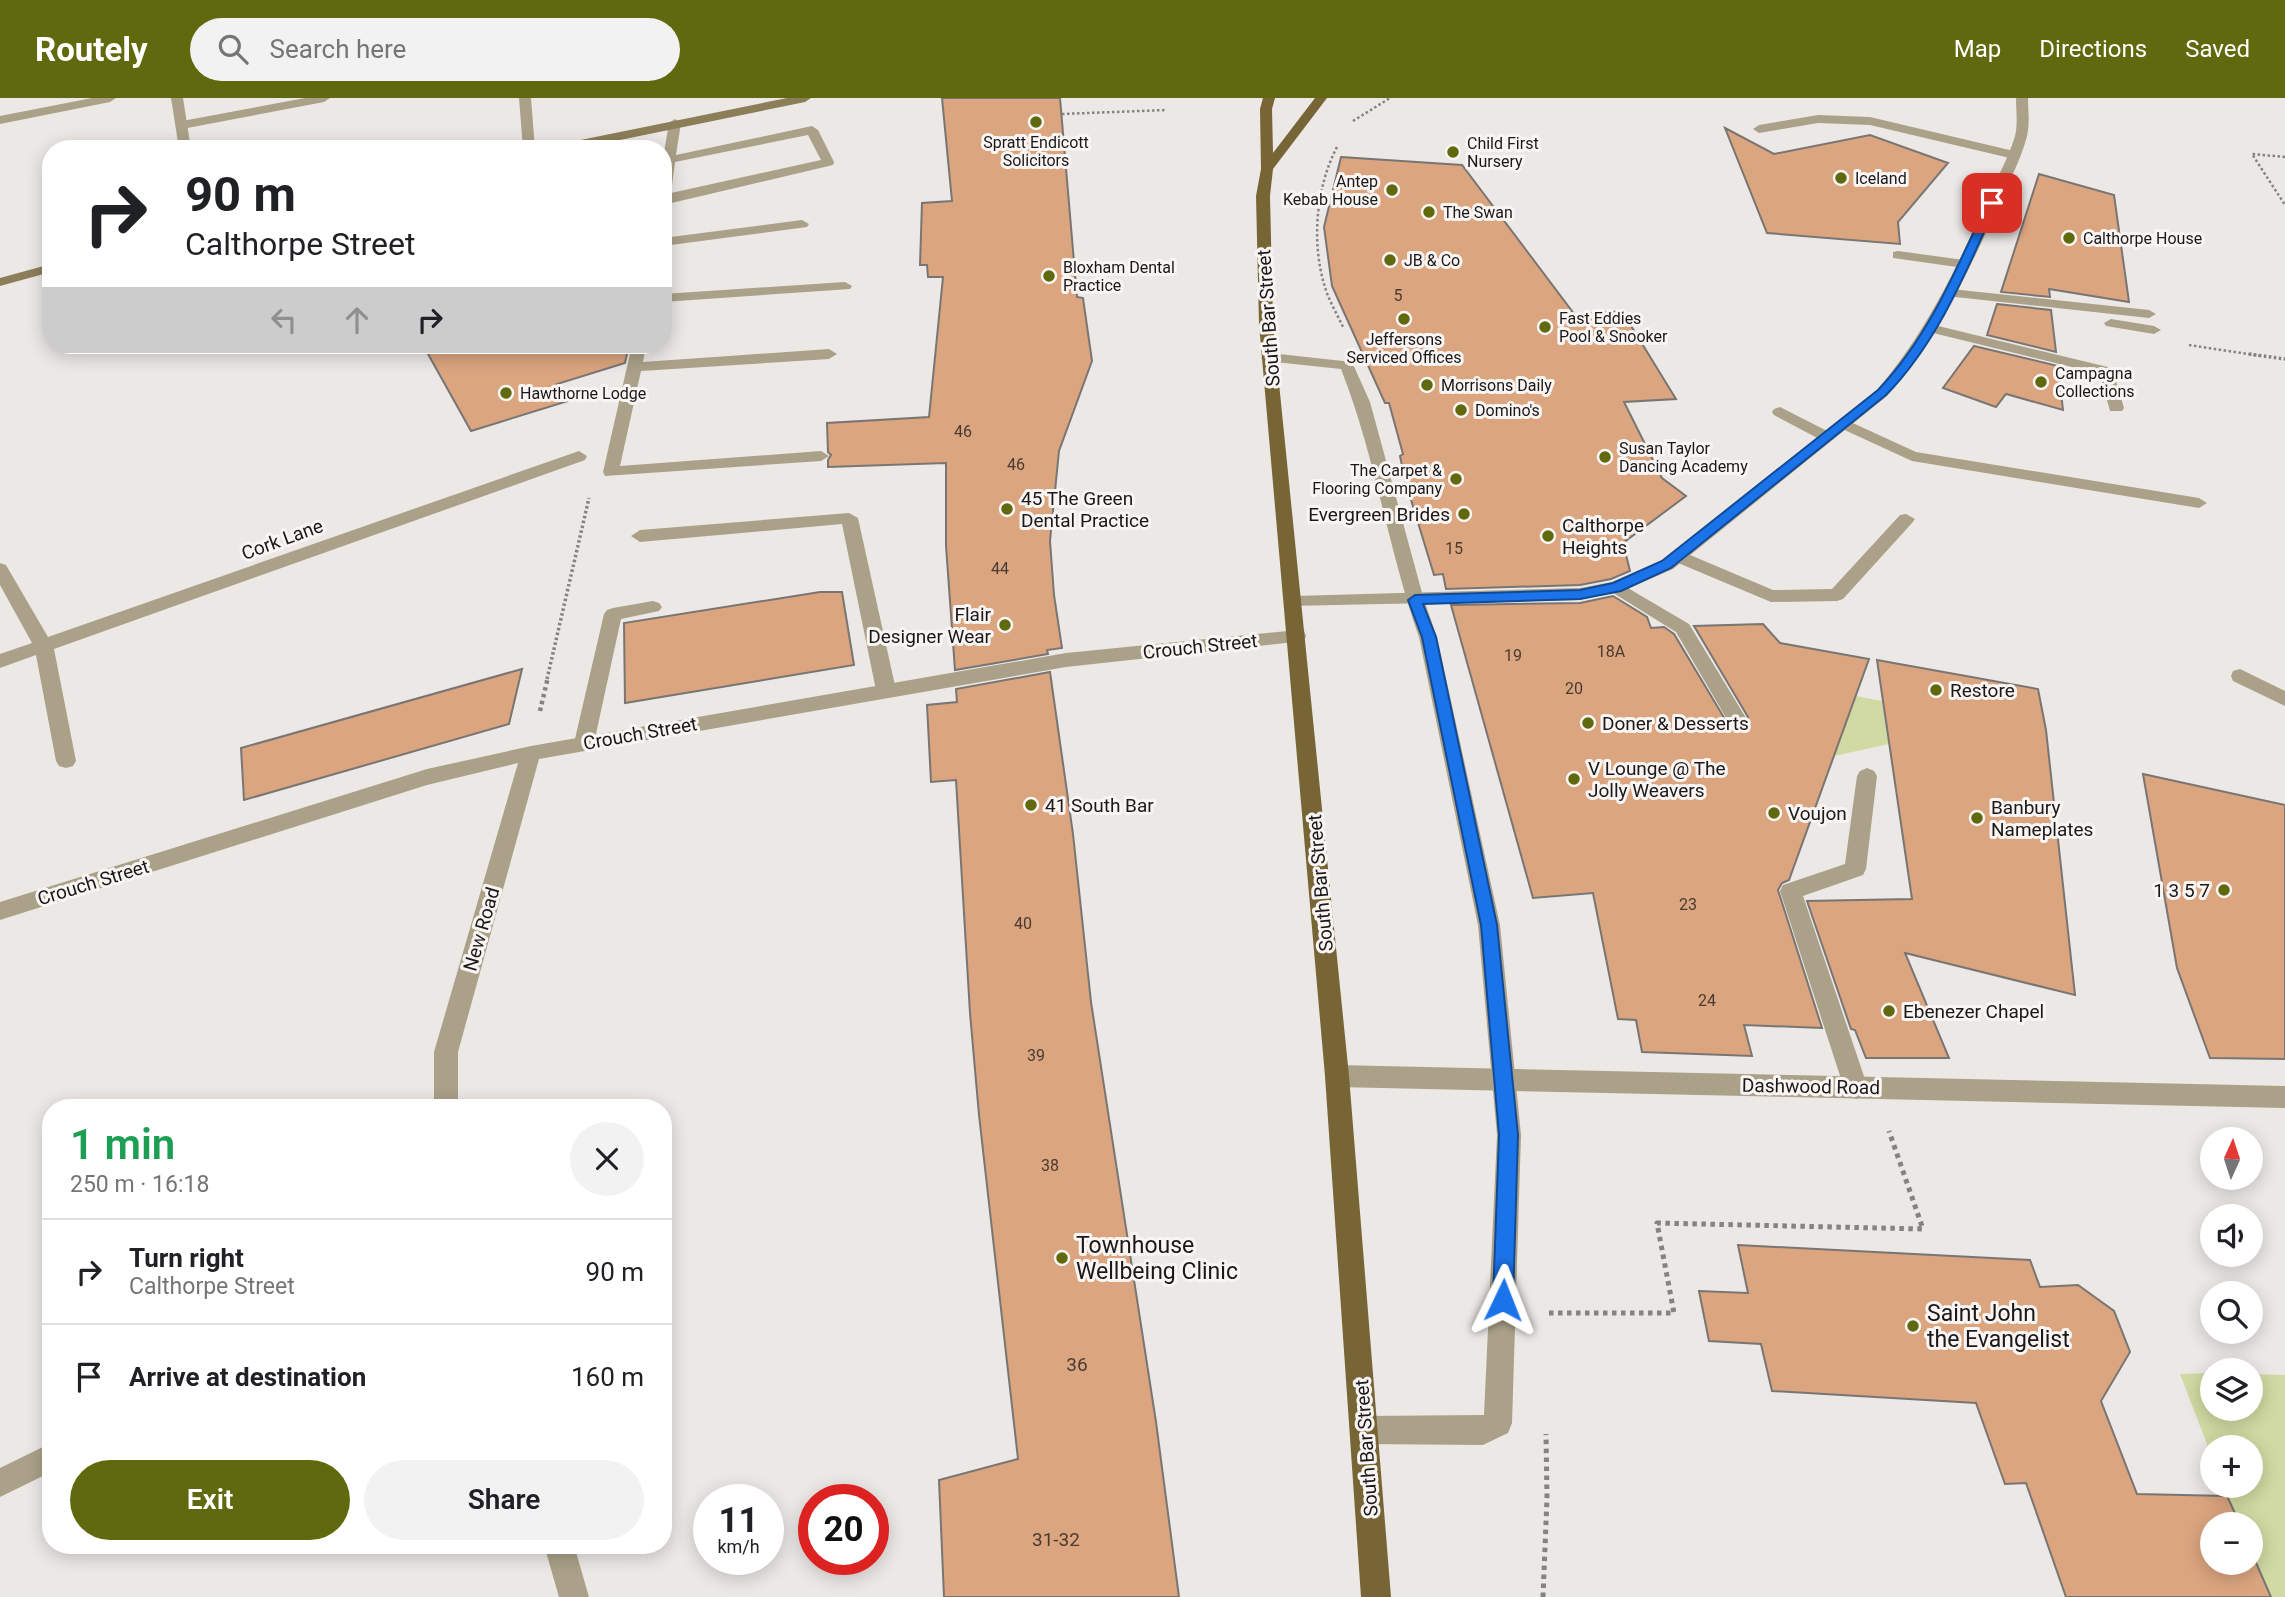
<!DOCTYPE html>
<html lang="en">
<head>
<meta charset="utf-8">
<style>
	:root { --surface:#fff; --page:#f2f2f2; --text:#202124; --muted:#757577; --line:#e0e0e0; --accent:#60690d }
	body { margin:0; font-family:Roboto,sans-serif; background:var(--page); color:var(--text); height:100vh; display:flex; flex-direction:column; font-size:26px; white-space:nowrap }
	* { box-sizing:border-box; margin:0 }
	p { font-size:23px; color:var(--muted) }
	.icon { flex:none; width:38px; height:38px; fill:none; stroke:currentColor; stroke-width:2; stroke-linecap:round; stroke-linejoin:round }
	.map { position:relative; flex:1; overflow:hidden }
	.sheet { position:absolute; left:42px; top:1001px; width:630px; height:455px; display:flex; flex-direction:column; background:var(--surface); border-radius:28px; box-shadow:0 4px 18px #0003 }
	.sheet>* { flex:none }
	.hud { position:absolute; left:42px; top:42px; width:630px; height:214px; border-radius:28px; box-shadow:0 4px 18px #0003; background:#fff; color:var(--text); overflow:hidden }
	.needle { width:46px; rotate:3deg }
	.tools { position:absolute; left:2200px; top:1029px; display:grid; gap:14px }
	.tools a { display:grid; place-items:center; width:63px; height:63px; border-radius:50%; background:var(--surface); box-shadow:0 4px 18px #0003; font-size:35px }
	.speed { position:absolute; left:693px; top:1386px; display:flex; gap:14px; font-size:35px; font-weight:700; text-align:center }
	.speed>* { display:grid; place-content:center; width:91px; height:91px; border-radius:50%; background:var(--surface); box-shadow:0 4px 18px #0003; line-height:1 }
	.speed small { font-size:18px; font-weight:400 }
	.speed .limit { border:10px solid #d22; background:#fff; color:#111 }
	.pin { position:absolute; display:grid; place-items:center; width:60px; height:60px; color:#fff; margin:-30px; border-radius:14px; box-shadow:0 4px 10px #0006 }
	.me { position:absolute; width:77px; margin:-38px; rotate:2deg; stroke-linejoin:round; filter:drop-shadow(0 0 5px #0008) }
	.turn { display:flex; align-items:center; gap:24px; height:147px; padding:0 28px; font-size:32px }
	.turn .icon { width:91px; height:91px; stroke-width:2.5 }
	.turn b { display:block; font-size:49px; line-height:60px }
	.lanes { display:flex; align-items:center; height:66px; padding:0 28px; background:#0003; justify-content:center; gap:35px; direction:ltr }
	.lanes .off { opacity:.35 }
	.round { display:grid; place-items:center; flex:none; width:74px; height:74px; border-radius:37px; background:var(--page) }
	.headline { display:flex; align-items:center; justify-content:space-between; height:119px; padding:0 28px }
	h1 { font-size:42px; font-weight:600; line-height:52px; color:#1e9e55 }
	.button { display:flex; gap:14px; margin-top:auto; padding:14px 28px }
	.button a { flex:1; height:80px; border-radius:42px; background:var(--accent); color:#fff; font-size:28px; font-weight:600; line-height:80px; text-align:center }
	.button a+a { background:var(--page); color:var(--text) }
	ul { padding:0; list-style:none }
	li { display:flex; align-items:center; gap:21px; height:105px; padding:0 28px; border-top:2px solid var(--line) }
	li div { flex:1 }
	li b { display:block; font-size:26px }
	li em { font-style:normal }
	header { display:flex; align-items:center; gap:42px; box-sizing:border-box; height:98px; padding:0 35px; background:var(--accent); color:#fff }
	header strong { font-size:33px }
	nav { display:flex; gap:38px; margin-inline-start:auto; font-size:24px }
	.search { width:490px; height:63px; background:var(--page); display:flex; align-items:center; gap:18px; box-sizing:border-box; padding:0 24px; border-radius:38px; color:var(--muted); font-size:26px }
	.map>svg:first-child { display:block }
	.green { fill:#d0daa2 }
	.building { fill:#dba57f; stroke:#797573; stroke-width:2 }
	.lines { fill:none; stroke-linecap:round; stroke-linejoin:round }
	.path-far3 { stroke:#858281; stroke-width:2.5; stroke-dasharray:2.5 2.5; stroke-linecap:butt }
	.path-far2 { stroke:#858281; stroke-width:3.5; stroke-dasharray:2.5 2.5; stroke-linecap:butt }
	.path-far1 { stroke:#858281; stroke-width:4.5; stroke-dasharray:3.5 3.5; stroke-linecap:butt }
	.path { stroke:#858281; stroke-width:5; stroke-dasharray:4.5 4.5; stroke-linecap:butt }
	.service { fill:#aba188; fill-rule:evenodd }
	.minor { fill:#aba188; fill-rule:evenodd }
	.secondary { fill:#8c7e58; fill-rule:evenodd }
	.primary { fill:#776535; fill-rule:evenodd }
	.route { fill:#1a73e8; stroke:#114b97; stroke-width:2 }
	.poi-dot { fill:#60690d; stroke:#f9f5f3; stroke-width:2.5 }
	.labels { text-anchor:middle; stroke-width:6; stroke-linejoin:round; paint-order:stroke }
	.far-poi-label { font-size:16px; fill:#1a1818; stroke:#f9f5f3; text-anchor:start }
	.number-label { font-size:16px; fill:#4a3b32 }
	.street-label { font-size:19px; fill:#1a1818; stroke:#f9f5f3 }
	.poi-label { font-size:19px; fill:#1a1818; stroke:#f9f5f3; text-anchor:start }
	.near-number-label { font-size:19px; fill:#4a3b32 }
	.near-poi-label { font-size:23px; fill:#1a1818; stroke:#f9f5f3; text-anchor:start }
</style>
</head>
<body>
<header>
<strong>Routely</strong>
<div class="search"><svg class="icon" aria-label="search" viewBox="0 0 24 24"><circle cx="10" cy="10" r="6"/><path d="M15 15l6 6"/></svg>Search here</div>
<nav><a>Map</a><a>Directions</a><a>Saved</a></nav>
</header>
<div class="map">
<svg width="2285" height="1499" viewBox="0 0 2285 1499">
	<rect width="100%" height="100%" fill="#ece8e6"/>
	<!-- green -->
	<path class="green" d="M1834,594l48,9 7,43 -55,12 -26,-30z
		M2212,1275v36h38l1,-35 34,1v222h-14l-20,-48 -1,-25h-10l-17,-38h27v-39h-38v10l-32,-83z"/>
	<!-- building -->
	<path class="building" d="M942,0h118l17,199 6,1 9,63 -33,90 -9,90 4,54 8,53 -15,2 1,4 -93,16 -9,-124v-83l-118,4v-7l3,-5 -3,-3 -1,-29 102,-6 14,-140h-15l-1,-12h-7l2,-62 30,-2z
		M1725,30l49,26 96,-19 78,28 -50,59 2,22 -133,-11z
		M1341,59l121,8 113,150 47,-4 54,88 -52,3 38,76 24,18 -63,47 7,28 -19,8 -31,6 -134,4 -3,-15 -9,1 -29,-95 -5,-24 3,-2 -14,-51h-4l-53,-117 -8,-59z
		M2039,76l75,21 15,107 -80,-13 1,8 -49,-5z
		M1997,206l54,6 5,42 -69,-17z
		M423,247h206l-4,18 -68,21 11,17 -97,30z
		M1974,248l84,20 5,44 -57,-16 -10,13 -53,-19z
		M820,494h22l12,73 -229,38 -1,-80z
		M1613,498l34,21 4,11 13,-1 10,7 55,92h14l5,-9 -54,-91 69,-2 17,19 89,16 -80,221 -7,3 -4,7 44,138 -78,-3 8,31 -110,-4 -6,-32 -18,-1 -25,-126 -60,5 -82,-293 129,-2z
		M1877,562l161,29 8,41 29,265 -170,-42 44,105h-83l-11,-28 -4,-1 -44,-128 105,-2z
		M522,571l-13,55 -265,76 -3,-52z
		M1050,574l23,162 18,168 65,420 23,175h-235l-5,-117 79,-21 -39,-344 -9,-102 -14,-233 -25,2 -4,-77 30,-3 -1,-13z
		M2143,676l142,31v254l-75,-1 -33,-90z
		M1738,1147l292,15 10,27 38,-2 36,26 16,41 -29,49 36,93 90,2 13,28h-28v39h38v-14l21,48h-205l-40,-114 -21,1 -29,-81 -204,-12 -11,-47 -52,-3 -10,-50 49,2z"/>
	<g class="lines">
		<!-- path-far3 -->
		<path class="path-far3" d="M1062,16l104,-4
			M1353,23l37,-23
			M1337,49c-21,40 -26,96 -12,140 4,14 12,27 18,40
			M2285,59l-33,-3 33,51
			M2189,247l72,11"/>
		<!-- path-far2 -->
		<path class="path-far2" d="M2249,256l36,5
			M547,581l42,-181"/>
		<!-- path-far1 -->
		<path class="path-far1" d="M540,613l8,-34"/>
		<!-- path -->
		<path class="path" d="M1549,1215h125l-17,-90 266,6 -34,-98
			M1543,1499l4,-99 -1,-64"/>
		<!-- service -->
		<path class="service" d="M305,0h25l-6,4 -142,27 -6,-4 6,-4z
			M519,0h12l4,51h-12z
			M1818,17l52,2 148,35 2,3 -6,4 -144,-34 -52,-2 -59,10 -6,-4 6,-4z
			M675,21l6,4 -5,32 136,-29 6,4 16,32 -1,3 -170,40v-47l6,-35zM808,37l13,25 -150,33 4,-31z
			M609,36l6,4 -1,11h-12l1,-11z
			M802,122l7,4 -2,3 -144,19v-8z
			M1898,153l66,9 7,4 -7,4 -71,-10v-6z
			M845,184l7,4 -2,3 -187,13v-8z
			M1951,191l198,21 7,4 -7,4 -203,-22 -2,-3z
			M2111,221l43,7 7,4 -7,4 -48,-8 -2,-3z
			M1930,226l182,44 12,40 -2,3h-12l-10,-37 -175,-43 -2,-3z
			M632,247h14l-3,17 186,-13 8,5 -8,5 -188,12 -21,95 201,-15 8,5 -8,5 -216,15 -2,-4z
			M1269,255l83,9 18,40 54,198 13,37 63,288 21,210 -9,288 -4,10 -25,12 -119,-1 -10,-4 -4,-10 4,-10 10,-4 120,-1 13,-280 -19,-210 -59,-288c-31,-88 -44,-182 -78,-268l-77,-8 -3,-3z
			M1780,309l53,27 2,3 -2,3h-12l-47,-25 -2,-3 2,-3z
			M1844,321l72,33 283,46 8,5 -8,5 -287,-47 -74,-34 -2,-3z
			M579,353l8,5 -2,4 -531,189 22,112 -3,5 -7,2 -7,-2 -3,-5 -20,-106 -36,13v-14l32,-11 -32,-58v-22l6,2 42,72z
			M849,415l9,5 38,172 -3,5h-14l-3,-5 -34,-166 -202,18 -9,-6 9,-6z
			M1906,416l9,5 -3,4 -69,76 -6,2 -66,1 -100,-42 -3,-4 9,-6 6,2 90,38 59,-1 68,-74z
			M1616,483l73,43 57,94 -3,5h-14l-53,-91 -66,-41 -3,-4 3,-4z
			M653,503l6,2 3,4 -3,4 -38,8 -27,124 -3,5 -7,2 -7,-2 -3,-5 30,-129 3,-4 6,-2z
			M2240,571l45,22v15l-52,-25 -2,-5 2,-5z
			M1867,670l7,3 3,5 -11,93 -3,6 -60,21 65,192 -4,8 -8,3 -8,-3 -4,-8 -64,-197 3,-6 62,-21 12,-88 3,-5z
			M51,1345v29l-51,25v-29z"/>
		<!-- minor -->
		<path class="minor" d="M92,0h24l-6,4 -110,22v-8z
			M171,0h12l8,51h-12z
			M2016,0h12c0,12 2,26 -1,38 -6,24 -19,47 -29,70 -30,68 -62,133 -111,190l-214,173 -51,22 -42,9 -292,6 -3,-4 3,-4 6,-2 286,-8 32,-6 49,-21 216,-171c48,-56 78,-119 108,-185 10,-23 23,-46 30,-69 3,-12 1,-26 1,-38z
			M1297,532l7,1 2,5 -2,5 -238,26 -527,92 -81,293v56h-24v-56l84,-289 -91,22 -427,135v-18l427,-133 104,-23 535,-93z
			M1337,967l948,21v22l-948,-21 -8,-4 -4,-7 4,-7z
			M544,1447h30l15,52h-30z"/>
		<!-- secondary -->
		<path class="secondary" d="M787,0h24l-6,4 -229,47h-26l6,-4z
			M51,166v8l-51,14v-8z"/>
		<!-- primary -->
		<path class="primary" d="M1263,0h12l-3,11 1,44 42,-55h12l-54,71 -3,27 3,128 76,752 42,521h-30l-36,-521 -66,-752 -3,-128 5,-27 -1,-60z"/>
	</g>
	<!-- route -->
	<path class="route" d="M1992,102l5,3c-30,67 -59,139 -111,192l-215,173 -50,23 -41,8 -157,5 13,33 61,288 21,210 -5,165 -3,7 -7,3 -7,-3 -3,-7 6,-165 -18,-210 -59,-288 -14,-37 7,-5 165,-5 33,-7 49,-22 216,-171c50,-52 79,-122 109,-187z"/>
	<!-- markers -->
	<g class="poi-dot">
		<circle cx="1036" cy="24" r="7"/>
		<circle cx="1453" cy="54" r="7"/>
		<circle cx="1841" cy="80" r="7"/>
		<circle cx="1392" cy="92" r="7"/>
		<circle cx="1429" cy="114" r="7"/>
		<circle cx="2069" cy="140" r="7"/>
		<circle cx="1390" cy="162" r="7"/>
		<circle cx="1049" cy="178" r="7"/>
		<circle cx="1404" cy="221" r="7"/>
		<circle cx="1545" cy="229" r="7"/>
		<circle cx="2041" cy="284" r="7"/>
		<circle cx="1427" cy="287" r="7"/>
		<circle cx="506" cy="295" r="7"/>
		<circle cx="1461" cy="312" r="7"/>
		<circle cx="1605" cy="359" r="7"/>
		<circle cx="1456" cy="381" r="7"/>
		<circle cx="1007" cy="411" r="7"/>
		<circle cx="1464" cy="416" r="7"/>
		<circle cx="1548" cy="438" r="7"/>
		<circle cx="1005" cy="527" r="7"/>
		<circle cx="1936" cy="592" r="7"/>
		<circle cx="1588" cy="625" r="7"/>
		<circle cx="1574" cy="681" r="7"/>
		<circle cx="1031" cy="707" r="7"/>
		<circle cx="1774" cy="715" r="7"/>
		<circle cx="1977" cy="720" r="7"/>
		<circle cx="2224" cy="792" r="7"/>
		<circle cx="1889" cy="913" r="7"/>
		<circle cx="1062" cy="1160" r="7"/>
		<circle cx="1913" cy="1228" r="7"/>
	</g>
	<g class="labels">
		<!-- far-poi labels -->
		<g class="far-poi-label">
			<text x="1036" y="50" text-anchor="middle">Spratt Endicott<tspan x="1036" dy="18">Solicitors</tspan></text>
			<text x="1467" y="51">Child First<tspan x="1467" dy="18">Nursery</tspan></text>
			<text x="1855" y="86">Iceland</text>
			<text x="1378" y="89" text-anchor="end">Antep<tspan x="1378" dy="18">Kebab House</tspan></text>
			<text x="1443" y="120">The Swan</text>
			<text x="2083" y="146">Calthorpe House</text>
			<text x="1404" y="168">JB &amp; Co</text>
			<text x="1063" y="175">Bloxham Dental<tspan x="1063" dy="18">Practice</tspan></text>
			<text x="1559" y="226">Fast Eddies<tspan x="1559" dy="18">Pool &amp; Snooker</tspan></text>
			<text x="1404" y="247" text-anchor="middle">Jeffersons<tspan x="1404" dy="18">Serviced Offices</tspan></text>
			<text x="2055" y="281">Campagna<tspan x="2055" dy="18">Collections</tspan></text>
			<text x="1441" y="293">Morrisons Daily</text>
			<text x="520" y="301">Hawthorne Lodge</text>
			<text x="1475" y="318">Domino's</text>
			<text x="1619" y="356">Susan Taylor<tspan x="1619" dy="18">Dancing Academy</tspan></text>
			<text x="1442" y="378" text-anchor="end">The Carpet &amp;<tspan x="1442" dy="18">Flooring Company</tspan></text>
		</g>
		<!-- number labels -->
		<g class="number-label">
			<text x="1398" y="203">5</text>
			<text x="963" y="339">46</text>
			<text x="1016" y="372">46</text>
			<text x="1454" y="456">15</text>
			<text x="1000" y="476">44</text>
			<text x="1611" y="559">18A</text>
			<text x="1513" y="563">19</text>
			<text x="1574" y="596">20</text>
			<text x="1688" y="812">23</text>
			<text x="1023" y="831">40</text>
			<text x="1707" y="908">24</text>
			<text x="1036" y="963">39</text>
			<text x="1050" y="1073">38</text>
		</g>
		<!-- street labels -->
		<g class="street-label">
			<text transform="translate(1268 220) rotate(-94)" y="7">South Bar Street</text>
			<text transform="translate(282 441) rotate(-20)" y="7">Cork Lane</text>
			<text transform="translate(1200 548) rotate(-6)" y="7">Crouch Street</text>
			<text transform="translate(640 635) rotate(-10)" y="7">Crouch Street</text>
			<text transform="translate(93 784) rotate(-17)" y="7">Crouch Street</text>
			<text transform="translate(1320 785) rotate(-95)" y="7">South Bar Street</text>
			<text transform="translate(481 831) rotate(-74)" y="7">New Road</text>
			<text transform="translate(1811 988) rotate(1)" y="7">Dashwood Road</text>
			<text transform="translate(1366 1350) rotate(-94)" y="7">South Bar Street</text>
		</g>
		<!-- poi labels -->
		<g class="poi-label">
			<text x="1021" y="407">45 The Green<tspan x="1021" dy="22">Dental Practice</tspan></text>
			<text x="1450" y="423" text-anchor="end">Evergreen Brides</text>
			<text x="1562" y="434">Calthorpe<tspan x="1562" dy="22">Heights</tspan></text>
			<text x="991" y="523" text-anchor="end">Flair<tspan x="991" dy="22">Designer Wear</tspan></text>
			<text x="1950" y="599">Restore</text>
			<text x="1602" y="632">Doner &amp; Desserts</text>
			<text x="1588" y="677">V Lounge @ The<tspan x="1588" dy="22">Jolly Weavers</tspan></text>
			<text x="1045" y="714">41 South Bar</text>
			<text x="1991" y="716">Banbury<tspan x="1991" dy="22">Nameplates</tspan></text>
			<text x="1788" y="722">Voujon</text>
			<text x="2210" y="799" text-anchor="end">1 3 5 7</text>
			<text x="1903" y="920">Ebenezer Chapel</text>
		</g>
		<!-- near-number labels -->
		<g class="near-number-label">
			<text x="1077" y="1273">36</text>
			<text x="1056" y="1448">31-32</text>
		</g>
		<!-- near-poi labels -->
		<g class="near-poi-label">
			<text x="1076" y="1155">Townhouse<tspan x="1076" dy="26">Wellbeing Clinic</tspan></text>
			<text x="1927" y="1223">Saint John<tspan x="1927" dy="26">the Evangelist</tspan></text>
		</g>
	</g>
</svg>
<div class="tools">
<a><svg class="needle" viewBox="-14 -14 28 28"><path d="M0-13l5 13h-10z" fill="#e53935"/><path d="M0 13l5-13h-10z" fill="#757577"/></svg></a>
<a><svg class="icon" aria-label="sound" viewBox="0 0 24 24"><path d="M4 9h4l5-4v14l-5-4H4zM17 9q2 3 0 6"/></svg></a>
<a><svg class="icon" aria-label="search" viewBox="0 0 24 24"><circle cx="10" cy="10" r="6"/><path d="M15 15l6 6"/></svg></a>
<a><svg class="icon" aria-label="layers" viewBox="0 0 24 24"><path d="M12 4l9 5-9 5-9-5zM3 14l9 5 9-5"/></svg></a>
<a>+</a>
<a>−</a>
</div>
<div class="speed"><div>11<small>km/h</small></div><div class="limit">20</div></div>
<div class="pin" style="left:1992px;top:105px;background:#d93025"><svg class="icon" aria-label="arrive" viewBox="0 0 24 24"><path d="M6 21V4h12l-3 4 3 4H6"/></svg></div>
<svg class="me" style="left:1503px;top:1202px" viewBox="-20 -20 40 40"><path d="M0-17L14 15 0 8-14 15z" fill="#1a73e8" stroke="#fff" stroke-width="4"/></svg>
<div class="hud">
<div class="turn"><svg class="icon" aria-label="right" viewBox="0 0 24 24"><path d="M7 20v-9h11M14 6l5 5-5 5"/></svg><div><b>90 m</b>Calthorpe Street</div></div>
<div class="lanes"><svg class="icon off" aria-label="left" viewBox="0 0 24 24"><path d="M17 20v-9H6M10 6l-5 5 5 5"/></svg><svg class="icon off" aria-label="ahead" viewBox="0 0 24 24"><path d="M12 20V5M6 11l6-6 6 6"/></svg><svg class="icon" aria-label="right" viewBox="0 0 24 24"><path d="M7 20v-9h11M14 6l5 5-5 5"/></svg></div>
</div>
<section class="sheet">
<div class="headline"><div><h1>1 min</h1><p>250 m · 16:18</p></div><a class="round"><svg class="icon" aria-label="close" viewBox="0 0 24 24"><path d="M6 6l12 12M18 6L6 18"/></svg></a></div>
<ul>
<li><svg class="icon" aria-label="right" viewBox="0 0 24 24"><path d="M7 20v-9h11M14 6l5 5-5 5"/></svg><div><b>Turn right</b><p>Calthorpe Street</p></div><em>90 m</em></li>
<li><svg class="icon" aria-label="arrive" viewBox="0 0 24 24"><path d="M6 21V4h12l-3 4 3 4H6"/></svg><div><b>Arrive at destination</b></div><em>160 m</em></li>
</ul>
<div class="button"><a>Exit</a><a>Share</a></div>
</section>
</div>
</body>
</html>
